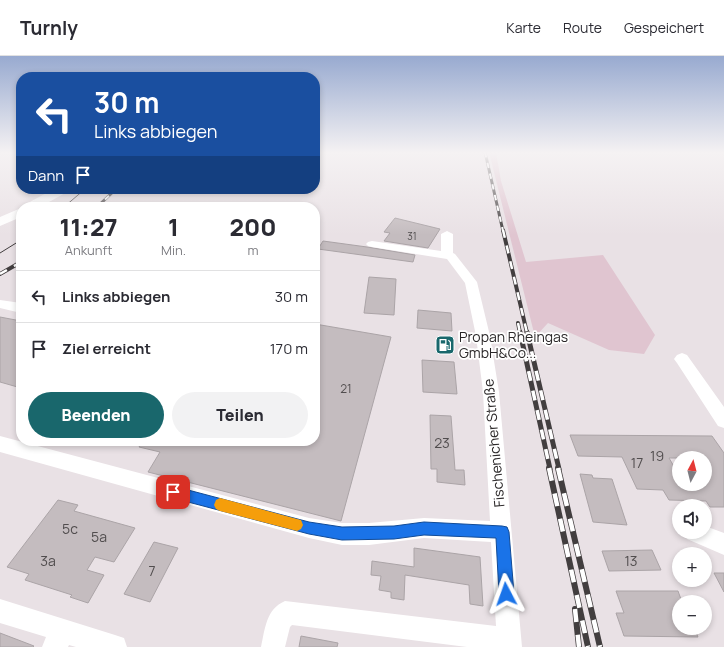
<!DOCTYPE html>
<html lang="de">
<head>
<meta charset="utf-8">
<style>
	:root { --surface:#fff; --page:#f2f2f3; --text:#2b2b33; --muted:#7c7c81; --line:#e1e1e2; --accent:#19676c }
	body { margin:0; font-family:Manrope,sans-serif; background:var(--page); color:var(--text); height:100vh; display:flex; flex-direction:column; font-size:15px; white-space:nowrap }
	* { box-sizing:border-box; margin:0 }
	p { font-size:13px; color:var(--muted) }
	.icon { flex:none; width:22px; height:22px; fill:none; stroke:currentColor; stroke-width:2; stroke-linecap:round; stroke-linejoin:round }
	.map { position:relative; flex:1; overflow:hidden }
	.sheet { position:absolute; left:16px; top:146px; width:304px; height:244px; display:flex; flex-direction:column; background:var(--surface); border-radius:16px; box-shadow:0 2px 6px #0003 }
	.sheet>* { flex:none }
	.banner { position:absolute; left:16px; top:16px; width:304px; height:122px; border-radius:16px; box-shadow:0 2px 6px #0003; background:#1a4fa0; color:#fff; overflow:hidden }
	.needle { width:26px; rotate:7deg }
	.fabs { position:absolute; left:672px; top:395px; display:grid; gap:8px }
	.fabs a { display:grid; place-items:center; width:40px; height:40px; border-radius:50%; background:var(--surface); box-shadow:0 2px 6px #0003; font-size:20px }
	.pin { position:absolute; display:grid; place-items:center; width:34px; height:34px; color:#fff; margin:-17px; border-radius:8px; box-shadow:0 2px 6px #0006 }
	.me { position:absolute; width:44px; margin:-22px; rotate:356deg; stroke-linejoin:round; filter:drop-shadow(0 0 3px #0008) }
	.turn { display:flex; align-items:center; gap:14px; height:84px; padding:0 12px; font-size:18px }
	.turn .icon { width:52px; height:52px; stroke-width:2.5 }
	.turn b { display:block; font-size:28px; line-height:34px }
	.then { display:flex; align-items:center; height:38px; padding:0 12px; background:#0003; gap:8px; font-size:15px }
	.eta { display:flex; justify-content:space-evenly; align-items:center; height:68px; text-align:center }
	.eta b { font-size:24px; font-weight:800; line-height:28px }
	.button { display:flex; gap:8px; margin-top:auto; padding:8px 12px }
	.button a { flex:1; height:46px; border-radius:24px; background:var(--accent); color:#fff; font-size:16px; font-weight:800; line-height:46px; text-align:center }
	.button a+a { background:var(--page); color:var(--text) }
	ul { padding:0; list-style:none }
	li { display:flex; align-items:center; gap:12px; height:52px; padding:0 12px; border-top:1px solid var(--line) }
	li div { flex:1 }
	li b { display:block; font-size:15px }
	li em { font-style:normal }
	header { display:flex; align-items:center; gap:24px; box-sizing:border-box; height:56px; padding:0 20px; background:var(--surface); border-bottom:1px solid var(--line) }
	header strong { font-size:19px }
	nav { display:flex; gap:22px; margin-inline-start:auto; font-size:14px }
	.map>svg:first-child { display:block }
	.green { fill:#e0c5d0 }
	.building { fill:#c4bcbf; stroke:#aba4a7; fill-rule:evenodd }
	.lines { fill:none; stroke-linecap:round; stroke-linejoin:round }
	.minor { fill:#fff; fill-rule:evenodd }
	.major { fill:#fff; fill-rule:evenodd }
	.tram { stroke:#423e3f; stroke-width:1 }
	.rail-far3-casing { stroke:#423e3f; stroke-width:3 }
	.rail-far2-casing { stroke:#423e3f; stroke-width:4 }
	.rail-far1-casing { stroke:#423e3f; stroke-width:5 }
	.rail-casing { stroke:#423e3f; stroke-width:6 }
	.rail-far3 { stroke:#fff; stroke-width:2; stroke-dasharray:5.5; stroke-linecap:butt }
	.rail-far2 { stroke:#fff; stroke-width:2.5; stroke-dasharray:8; stroke-linecap:butt }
	.rail-far1 { stroke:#fff; stroke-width:3.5; stroke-dasharray:10; stroke-linecap:butt }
	.rail { stroke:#fff; stroke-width:4.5; stroke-dasharray:13; stroke-linecap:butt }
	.route { fill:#1a73e8; stroke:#114b97 }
	.slow { fill:#f59e0b }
	.labels { text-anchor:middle; stroke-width:3.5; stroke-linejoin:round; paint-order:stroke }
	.far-number-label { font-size:10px; fill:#514d4e }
	.number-label { font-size:12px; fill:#514d4e }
	.poi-label { font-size:14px; fill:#2b2829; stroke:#fff; text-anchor:start }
	.near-number-label { font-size:14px; fill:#514d4e }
	.street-label { font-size:14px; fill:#2b2829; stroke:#fff }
</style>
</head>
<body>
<header>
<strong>Turnly</strong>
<nav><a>Karte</a><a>Route</a><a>Gespeichert</a></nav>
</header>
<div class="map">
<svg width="724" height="591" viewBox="0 0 724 591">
	<rect width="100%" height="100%" fill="#e9e1e5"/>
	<!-- green -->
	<path class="green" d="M489,96h7l5,29 25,81 77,-7 52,80 -11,19 -35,-4 -61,-27 -13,14z"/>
	<!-- building -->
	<path class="building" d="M395,162l45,11 -12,19 -44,-7 6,-8 -6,-1z
		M323,185l44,6 48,8 -2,7 -95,-13z
		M369,221l27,2 -2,36 -30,-2z
		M418,254l33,3 1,18 -35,-3z
		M0,261l21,4v67l-21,-6z
		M315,268l76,13 -50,184 -193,-49 12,-20 -21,-5 4,-6h172z
		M422,304l32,2 3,32 -34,-2z
		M430,359l21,1 4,54h9l1,15 -28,-3v-13h-6z
		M570,379l142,1 12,17v54h-14l-4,-6 -37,-1 -6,-10 -26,-1 -15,-32 -44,-1zM669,402h36v26h-26v-9z
		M580,418l12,1 1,3 19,1 15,46 -34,-3z
		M58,444l20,5 -4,6 61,17 -21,34 -19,-5 -8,13 17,5 -16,28 -18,-6 2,-2 -47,-15 4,-6 -22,-7z
		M154,486l24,6 -28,54 -26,-8z
		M414,492l66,9 3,49 -13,-2 -1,-19 -64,-10 -1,25 -13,-2v-6l-12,-2 2,-14 -10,-1 1,-14 42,6z
		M652,494l9,20 -52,1 -7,-20z
		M714,517h10v19z
		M616,535h62l4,11h-3v26h15l4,9 -74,-1 -8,-23h8z
		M0,577l34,13 -1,1h-33z
		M301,580l37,7 -1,4h-38z"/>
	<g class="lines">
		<!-- minor -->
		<path class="minor" d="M447,175l6,3v19l2,1 22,28 13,54 9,56 23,255h-55l-175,-22 -2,2 -5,20h-24c4,-18 5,-38 24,-46l211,25 -5,-84 -67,-4 -55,7h-27l-33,-7 -309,-86v-16l309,82 33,5h27l55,-5 66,3 -7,-129 -7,-56 -11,-53 -18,-24 -75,-12 -4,-1 -2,-2 2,-2 4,-1 69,10v-17z
			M0,244l21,3v10l-21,-5z
			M682,297l5,2 37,52v21l-6,-2 -41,-63 -3,-4 3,-4z
			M705,470l19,7v22l-37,-16 -4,-7h22z
			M0,543l115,36 9,3 3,9h-51l-7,-2 -1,2h-26l4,-10 -46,-14z"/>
		<!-- major -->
		<path class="major" d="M54,133h15l-2,3 -27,15h-15l1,-3z
			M21,152v9l-21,9v-9z"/>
		<!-- tram -->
		<path class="tram" d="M64,151l21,-18
			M0,197l21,-13"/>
		<defs>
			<path id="rail-far3" d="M485,96l18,79
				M97,151l19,-18"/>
			<path id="rail-far2" d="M503,174l24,103
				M0,218l21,-12
				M518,267l2,10"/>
			<path id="rail-far1" d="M520,276l30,137
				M527,276l32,137"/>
			<path id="rail" d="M549,412l39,179
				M558,412l42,179
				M575,553l4,38"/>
		</defs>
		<!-- rail-far3 casing -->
		<use href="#rail-far3" class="rail-far3-casing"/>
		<!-- rail-far2 casing -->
		<use href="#rail-far2" class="rail-far2-casing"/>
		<!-- rail-far1 casing -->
		<use href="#rail-far1" class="rail-far1-casing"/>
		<!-- rail casing -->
		<use href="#rail" class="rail-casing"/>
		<!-- rail-far3 -->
		<use href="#rail-far3" class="rail-far3"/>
		<!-- rail-far2 -->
		<use href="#rail-far2" class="rail-far2"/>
		<!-- rail-far1 -->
		<use href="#rail-far1" class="rail-far1"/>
		<!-- rail -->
		<use href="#rail" class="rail"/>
	</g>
	<!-- sky -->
	<linearGradient id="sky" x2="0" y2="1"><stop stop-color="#98aad0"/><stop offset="0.54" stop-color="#f5f2f3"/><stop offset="1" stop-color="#f5f2f3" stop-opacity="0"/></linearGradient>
	<rect width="724" height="179" fill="url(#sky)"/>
	<!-- route -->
	<path class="route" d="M173,430l136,36 33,5 52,-1 30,-4 78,4 5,1 2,5 5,62 -3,5 -5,2 -4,-2 -3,-5 -3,-56 -72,-3 -30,4 -52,1 -33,-6 -136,-36 -4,-2 -2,-4 2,-4z"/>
	<!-- slow -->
	<path class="slow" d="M220,442l77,21 4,1 2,5 -2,4 -4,2 -77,-20 -4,-2 -2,-4 2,-5z"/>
	<!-- icons -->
	<defs>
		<symbol id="fuel-square" viewBox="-11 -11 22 22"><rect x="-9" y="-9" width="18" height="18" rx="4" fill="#19676c" stroke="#fff"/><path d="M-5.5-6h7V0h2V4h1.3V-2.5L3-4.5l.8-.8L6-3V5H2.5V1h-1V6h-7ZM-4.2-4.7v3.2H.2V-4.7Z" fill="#fff"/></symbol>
	</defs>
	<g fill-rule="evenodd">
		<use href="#fuel-square" x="434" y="278" width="22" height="22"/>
	</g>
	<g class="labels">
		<!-- far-number labels -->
		<g class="far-number-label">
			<text x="412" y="184">31</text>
		</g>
		<!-- number labels -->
		<g class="number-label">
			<text x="346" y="337">21</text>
		</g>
		<!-- poi labels -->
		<g class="poi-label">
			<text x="459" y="286">Propan Rheingas<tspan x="459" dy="16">GmbH&amp;Co...</tspan></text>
		</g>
		<!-- near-number labels -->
		<g class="near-number-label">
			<text x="442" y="392">23</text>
			<text x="657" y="405">19</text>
			<text x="637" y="412">17</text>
			<text x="70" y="478">5c</text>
			<text x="99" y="486">5a</text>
			<text x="48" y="510">3a</text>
			<text x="631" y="510">13</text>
			<text x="152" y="520">7</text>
		</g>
		<!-- street labels -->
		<g class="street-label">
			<text transform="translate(494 387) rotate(-95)" y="5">Fischenicher Straße</text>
		</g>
	</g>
</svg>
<div class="fabs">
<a><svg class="needle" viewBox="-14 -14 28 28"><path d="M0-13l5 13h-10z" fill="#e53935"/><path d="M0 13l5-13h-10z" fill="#7c7c81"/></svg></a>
<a><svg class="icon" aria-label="sound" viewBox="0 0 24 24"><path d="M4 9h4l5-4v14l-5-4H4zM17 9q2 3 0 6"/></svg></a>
<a>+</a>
<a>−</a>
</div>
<div class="pin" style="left:173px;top:436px;background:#d93025"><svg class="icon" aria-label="arrive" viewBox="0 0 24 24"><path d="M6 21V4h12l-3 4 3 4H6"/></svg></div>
<svg class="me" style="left:506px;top:538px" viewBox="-20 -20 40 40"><path d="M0-17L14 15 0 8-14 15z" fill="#1a73e8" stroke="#fff" stroke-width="4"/></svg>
<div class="banner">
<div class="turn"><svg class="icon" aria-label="left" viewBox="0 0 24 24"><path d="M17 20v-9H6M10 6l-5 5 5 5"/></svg><div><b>30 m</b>Links abbiegen</div></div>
<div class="then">Dann<svg class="icon" aria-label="arrive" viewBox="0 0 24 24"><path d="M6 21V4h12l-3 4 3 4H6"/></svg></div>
</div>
<section class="sheet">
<div class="eta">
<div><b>11:27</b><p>Ankunft</p></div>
<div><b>1</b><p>Min.</p></div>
<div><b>200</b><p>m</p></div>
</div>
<ul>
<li><svg class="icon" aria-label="left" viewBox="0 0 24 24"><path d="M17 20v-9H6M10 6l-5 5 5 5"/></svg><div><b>Links abbiegen</b></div><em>30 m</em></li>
<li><svg class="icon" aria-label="arrive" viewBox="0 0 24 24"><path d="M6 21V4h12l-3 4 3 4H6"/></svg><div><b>Ziel erreicht</b></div><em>170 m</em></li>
</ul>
<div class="button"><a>Beenden</a><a>Teilen</a></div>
</section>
</div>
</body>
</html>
